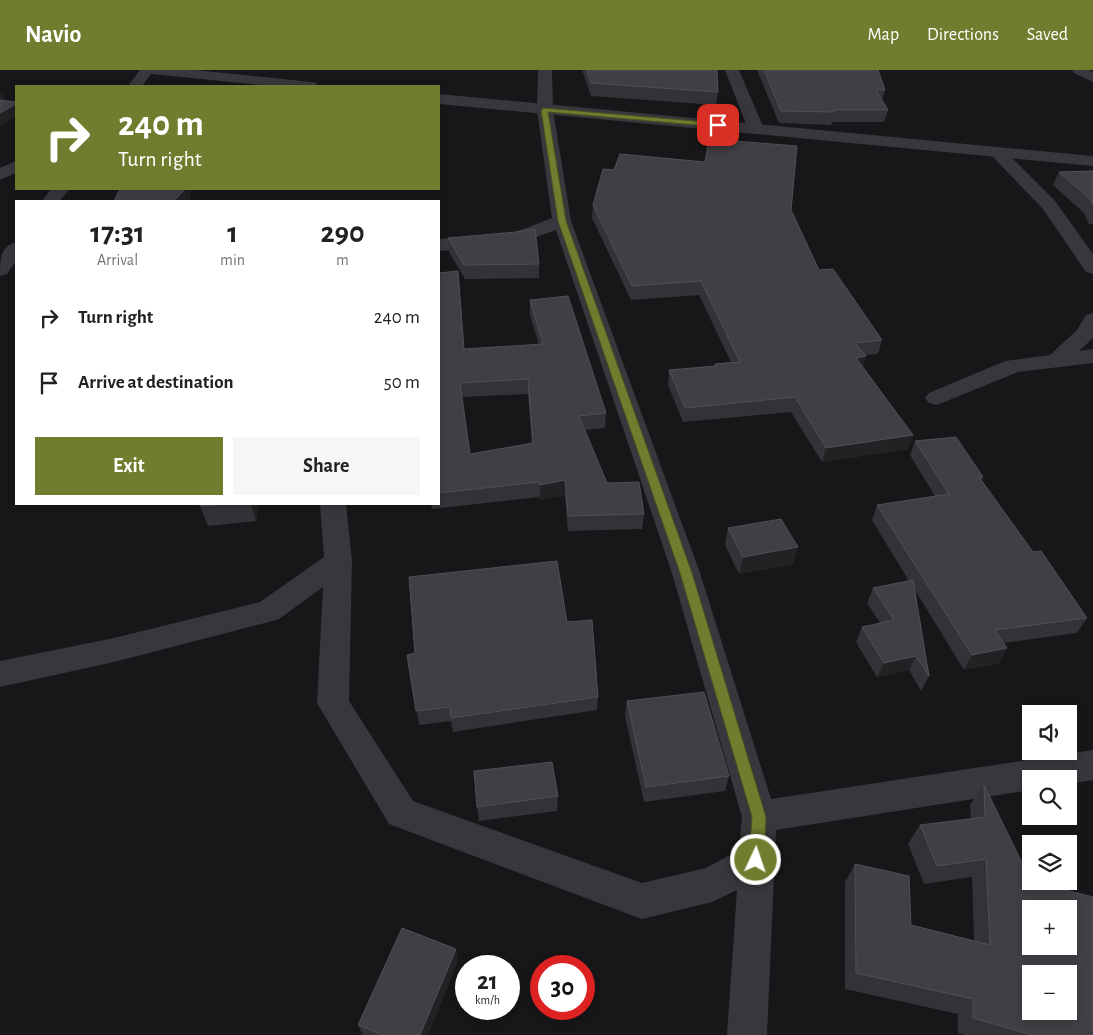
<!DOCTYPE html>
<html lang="en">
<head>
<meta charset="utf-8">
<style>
	:root { --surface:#fff; --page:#f6f6f6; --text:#202124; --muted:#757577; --accent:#727c2e }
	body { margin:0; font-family:"Alegreya Sans",sans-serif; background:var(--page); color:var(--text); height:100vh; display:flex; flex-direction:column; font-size:19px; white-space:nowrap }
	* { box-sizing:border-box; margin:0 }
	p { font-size:16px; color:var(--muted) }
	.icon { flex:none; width:28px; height:28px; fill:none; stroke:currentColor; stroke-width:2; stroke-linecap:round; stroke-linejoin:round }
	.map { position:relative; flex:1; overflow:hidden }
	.details { position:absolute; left:15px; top:130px; width:425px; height:305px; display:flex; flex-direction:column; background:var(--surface); border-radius:0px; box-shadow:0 2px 8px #0003 }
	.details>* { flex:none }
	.banner { position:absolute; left:15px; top:15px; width:425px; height:105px; border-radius:0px; box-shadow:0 2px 8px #0003; background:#727c2e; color:#fff; overflow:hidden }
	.buttons { position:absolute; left:1022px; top:635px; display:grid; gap:10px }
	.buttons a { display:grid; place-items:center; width:55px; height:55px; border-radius:0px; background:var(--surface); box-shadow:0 2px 8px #0003; font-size:25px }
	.speed { position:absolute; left:455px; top:885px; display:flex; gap:10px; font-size:25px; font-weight:700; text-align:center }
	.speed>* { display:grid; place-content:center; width:65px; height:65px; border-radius:50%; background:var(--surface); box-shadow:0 2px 8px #0003; line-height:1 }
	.speed small { font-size:12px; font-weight:400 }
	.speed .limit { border:8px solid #d22; background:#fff; color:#111 }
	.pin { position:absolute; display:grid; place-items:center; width:42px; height:42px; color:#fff; margin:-21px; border-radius:10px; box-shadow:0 2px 8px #0006 }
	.me { position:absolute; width:55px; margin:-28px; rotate:3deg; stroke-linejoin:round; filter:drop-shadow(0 0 4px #0008) }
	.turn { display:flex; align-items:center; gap:18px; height:105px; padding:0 20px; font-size:22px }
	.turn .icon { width:65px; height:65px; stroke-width:2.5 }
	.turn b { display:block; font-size:35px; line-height:42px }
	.eta { display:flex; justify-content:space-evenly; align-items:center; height:85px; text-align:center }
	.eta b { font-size:30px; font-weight:700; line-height:35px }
	.primary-button { display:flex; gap:10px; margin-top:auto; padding:10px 20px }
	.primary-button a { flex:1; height:58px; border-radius:0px; background:var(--accent); color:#fff; font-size:20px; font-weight:700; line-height:58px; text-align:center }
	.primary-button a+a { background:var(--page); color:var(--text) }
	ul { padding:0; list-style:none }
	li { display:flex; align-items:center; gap:15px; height:65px; padding:0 20px }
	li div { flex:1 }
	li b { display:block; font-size:19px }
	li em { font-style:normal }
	header { display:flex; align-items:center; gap:30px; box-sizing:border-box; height:70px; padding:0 25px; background:var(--accent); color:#fff }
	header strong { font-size:24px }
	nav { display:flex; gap:28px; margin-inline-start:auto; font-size:18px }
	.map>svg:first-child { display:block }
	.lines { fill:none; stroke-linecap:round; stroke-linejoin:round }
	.minor { fill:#39373d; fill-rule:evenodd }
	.tertiary { fill:#39373d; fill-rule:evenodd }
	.wall { fill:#333236; fill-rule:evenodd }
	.shaded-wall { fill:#222124 }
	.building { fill:#403f44; stroke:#514f56; fill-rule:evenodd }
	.route { fill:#727c2e; stroke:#4a511e }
</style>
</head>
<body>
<header>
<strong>Navio</strong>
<nav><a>Map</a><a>Directions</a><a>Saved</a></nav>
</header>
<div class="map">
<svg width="1093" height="965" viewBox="0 0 1093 965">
	<rect width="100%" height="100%" fill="#171618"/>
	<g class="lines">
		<!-- minor -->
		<path class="minor" d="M140,0h14l-12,16h-14z
			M538,0h14l1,40 18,111 129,352 71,226 322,-49v30l-24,4v-5h-38v11l-255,40 -9,205h-40l10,-145 -25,12 -70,17 -253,-95 -72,-121 6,-116 -44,32 -10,3 -155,40 -114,25v-26l114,-23 146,-36 64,-45 -4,-53h26l6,57 -3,140 64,100 229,82 64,-15 33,-18 3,-33 -70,-244 -116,-343 -40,14 -77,7v-12l74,-6 39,-15 -15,-108z
			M725,0h14l25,59 -2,3h-12l-2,-3z
			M1072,0h17l4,2v10l-19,-9z
			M997,77l6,2 52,52 38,53v20l-7,-2 -43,-63 -52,-54 -2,-3 2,-3z
			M16,91v12l-16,7v-12z
			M51,119h18l-9,12h-18z
			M16,172v19l-9,13 -7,2c0,-14 0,-30 16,-34z
			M1093,243v25l-14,13 14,-2v14l-75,9 -81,33 -8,-2 -4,-5 4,-5 76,-32 45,-6 27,-25 9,-15z"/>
		<!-- tertiary -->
		<path class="tertiary" d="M145,0h50l116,12 5,1 2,3h-48l-118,-12 -5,-1z
			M439,24l654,62v10l-654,-62z"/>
	</g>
	<!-- wall -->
	<path class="wall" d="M582,0h135l1,22 -2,13 -125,-9z
		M757,0h121l7,20 -3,10 6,10 -4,12h-52l-1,3 -52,-2z
		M1093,101v53h-4l-5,-11 -31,-28 6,-13z
		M593,135l198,5 28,60 63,70 -4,14 -13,1 -2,12 50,68 -5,14 -86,13 -31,-50 -108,10 -15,-37 1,-15 45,-4 1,-2 16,-2 -32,-67 -68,5 -39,-82z
		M516,162l23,32v14l-74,1 -16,-27 -1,-14z
		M439,203l25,76 75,-4 -9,-30v-15l76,113 -1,15 -20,2 22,53 37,31 -2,15 -74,2 -3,-36 -25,5 -1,-3 -107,12 -1,-5h8zM528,324l4,50 -62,10 -8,-57z
		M915,371l68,36 -1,4 51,71 54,66 -10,15 -74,10 4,5 -8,15 -35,7 -49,-80 14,86 -8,15 -12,-21 -32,7 -21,-35 6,-15 18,-4 -13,-20 6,-15 36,-7 -37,-61 5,-15 58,-9 -25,-41z
		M200,434h58l-2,17 -48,5 -8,-20z
		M728,458l65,36 -54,10 -14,-29z
		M567,552l31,75 -1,13 -144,22 -2,-11 -32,4 -12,-70z
		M627,631l102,75 -4,15 -81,11 -19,-86z
		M984,715l109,250h-128l-7,-2v-19l-113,-25v-107l10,-18 56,61 63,16 -2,-64 -48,7 -16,-40 12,-19 51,-6 -1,-14z
		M558,726l-1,15 -78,10 -2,-14z
		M456,879l2,12 -30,74h-65l-5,-10z"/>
	<!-- shaded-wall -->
	<path class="shaded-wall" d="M2,22l4,10 -6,4v-13z
		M16,34v12l-16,10v-13z
		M185,119h7l-2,4 1,6 -2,2h-15z
		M866,286l-4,15 -6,-13z
		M913,365l-5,14 -86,13 4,-14z
		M565,410v15l-25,5v-15z
		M251,434h7l-2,17z
		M798,477l-5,17 -54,10 4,-17z
		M1007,578l-8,15 -35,7 8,-15z
		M916,586l-7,14 -32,7 7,-14z
		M456,879l2,12 -30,74h-8z"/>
	<!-- building -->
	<path class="building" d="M587,0h130l1,22 -127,-9z
		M764,0h114l7,20h-9l12,20h-55l1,2 -53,-1z
		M0,30l16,2v2l-16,9z
		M709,69l88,7 -6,64 28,60 14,-1 49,71 -27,3 11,13 -10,2 57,77 -87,13 -31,-51 -110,11 -16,-38 47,-4 -1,-2 25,-2 -39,-81 -69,5 -39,-81 10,-36 11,1 6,-16 85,8z
		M1093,101v34l-3,-6 -31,-27z
		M120,119h65l-11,12h-60z
		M535,159l4,35 -75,1 -16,-27 68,-6z
		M458,201l6,78 79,-5 -13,-44 38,-4 38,117 -27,3 28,67 32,-1 5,32 -76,2 -3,-36 -25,5 -1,-3 -100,11v-220zM528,309l5,64 -63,11 -10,-71z
		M956,367l27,40h-4l54,75 8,-1 46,67 -92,12 12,18 -35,7 -95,-150 72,-11 -34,-53z
		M200,434h26l-26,2z
		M781,449l17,28 -55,10 -15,-29z
		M557,491l10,61 25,-2 6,77 -147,21 -1,-11 -34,4 -9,-56 8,-2 -6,-76z
		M913,510l16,96 -13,-20 -32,7 -22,-36 32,-7 -21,-32z
		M704,622l25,84 -83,11 -19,-86z
		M552,692l6,34 -81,11 -3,-36z
		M984,715l47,96 62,16v138h-61l-59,-17v-19l-117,-26 -1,-109 54,12 2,49 79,20 -4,-86 -49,7 -17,-41 65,-8zM1031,839h38v37h-38zM1031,904h38v37h-38z
		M402,858l54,21 -36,86h-38l-24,-10z"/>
	<!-- route -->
	<path class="route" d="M544,38l174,15 3,2 -3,2 -170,-15 18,109 126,352 74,244 -2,43 -2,5 -6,2 -5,-2 -2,-5 3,-43 -72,-244 -122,-352 -17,-111z"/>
</svg>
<div class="buttons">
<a><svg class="icon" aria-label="sound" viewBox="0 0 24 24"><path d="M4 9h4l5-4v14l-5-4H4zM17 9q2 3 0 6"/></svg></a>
<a><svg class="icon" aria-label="search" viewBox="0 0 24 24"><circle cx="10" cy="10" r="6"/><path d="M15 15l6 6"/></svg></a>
<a><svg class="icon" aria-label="layers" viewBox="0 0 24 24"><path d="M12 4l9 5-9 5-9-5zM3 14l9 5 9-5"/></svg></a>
<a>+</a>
<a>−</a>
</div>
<div class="speed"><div>21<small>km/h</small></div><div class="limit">30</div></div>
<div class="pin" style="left:718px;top:55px;background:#d93025"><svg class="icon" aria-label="arrive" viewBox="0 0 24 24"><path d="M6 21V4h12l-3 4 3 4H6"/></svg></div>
<svg class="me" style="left:756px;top:790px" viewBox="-20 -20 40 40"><circle r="17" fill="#727c2e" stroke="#fff" stroke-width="3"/><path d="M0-11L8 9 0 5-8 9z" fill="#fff"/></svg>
<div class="banner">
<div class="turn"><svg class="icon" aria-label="right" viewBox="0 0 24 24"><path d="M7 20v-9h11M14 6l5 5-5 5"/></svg><div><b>240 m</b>Turn right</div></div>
</div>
<section class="details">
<div class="eta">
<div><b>17:31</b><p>Arrival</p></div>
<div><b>1</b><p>min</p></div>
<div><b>290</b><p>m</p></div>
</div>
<ul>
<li><svg class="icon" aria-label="right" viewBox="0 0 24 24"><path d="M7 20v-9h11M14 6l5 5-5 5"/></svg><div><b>Turn right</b></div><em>240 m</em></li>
<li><svg class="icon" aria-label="arrive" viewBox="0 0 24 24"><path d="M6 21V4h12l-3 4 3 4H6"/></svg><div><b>Arrive at destination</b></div><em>50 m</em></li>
</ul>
<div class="primary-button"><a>Exit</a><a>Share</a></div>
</section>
</div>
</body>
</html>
